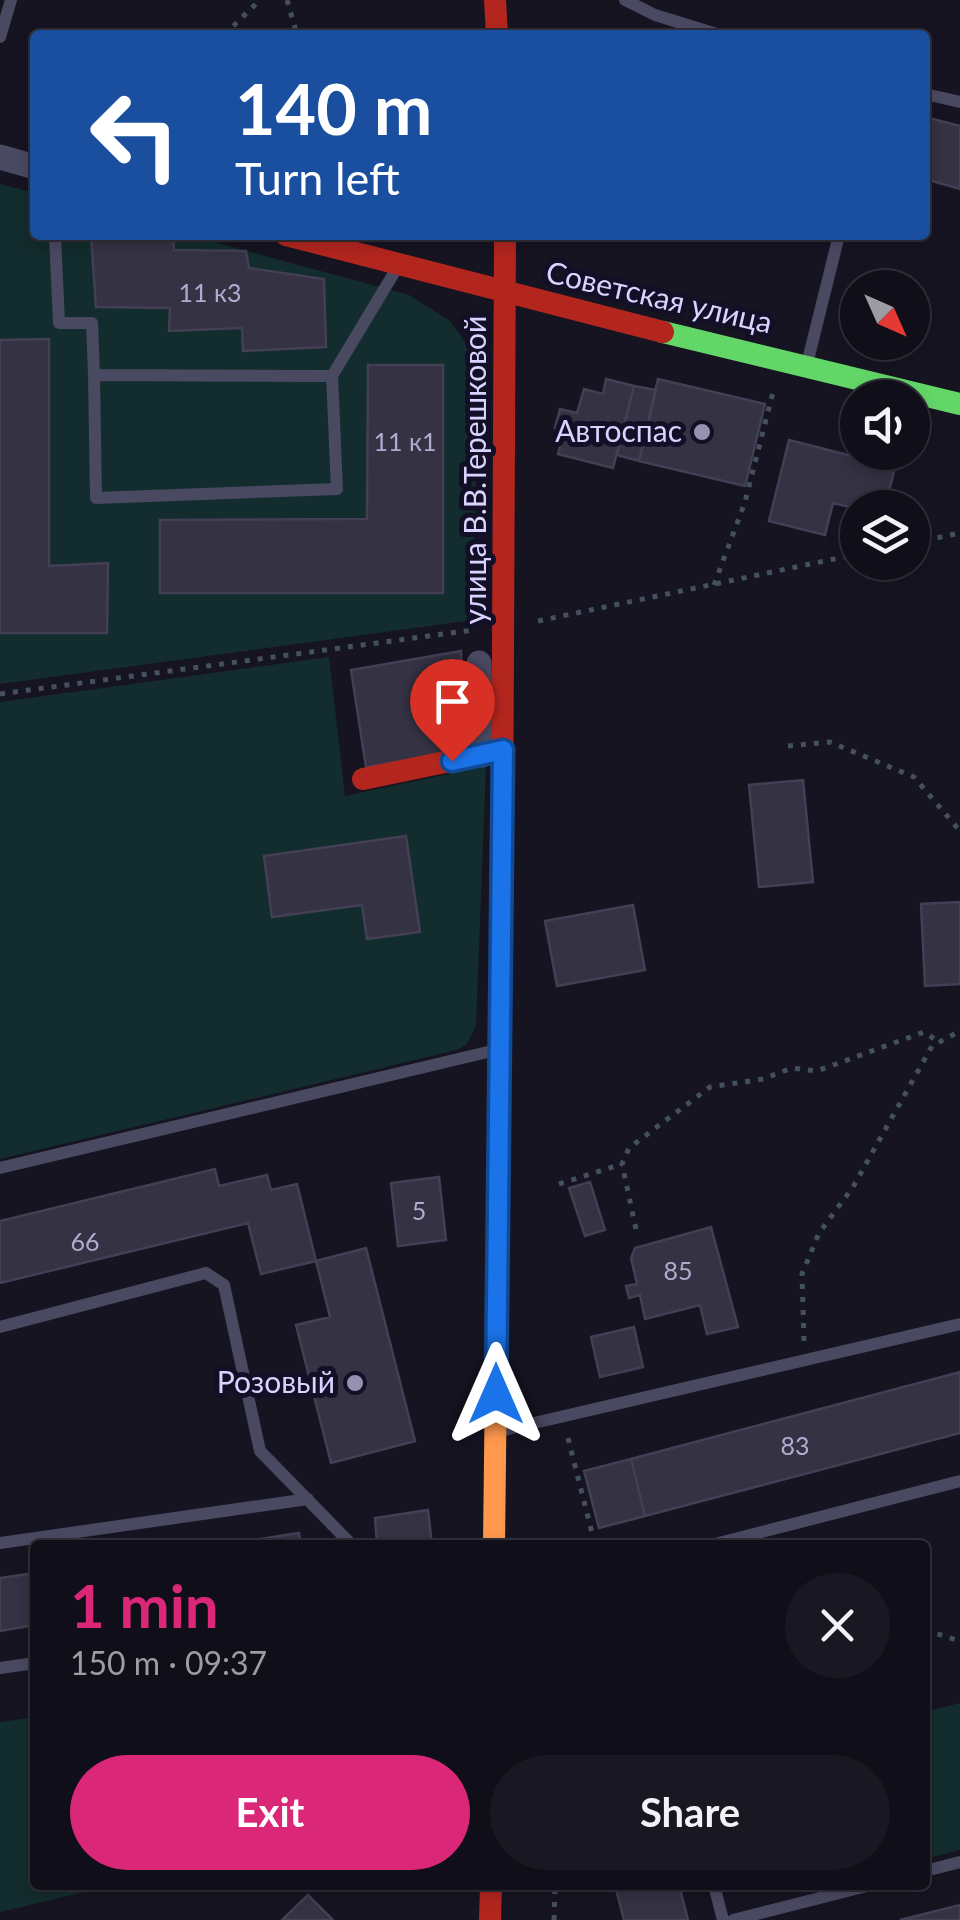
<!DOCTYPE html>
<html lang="en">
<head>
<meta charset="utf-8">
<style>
	:root { --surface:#100f19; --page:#191822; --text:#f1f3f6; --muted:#9c9ca2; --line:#302f38; --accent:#db2777 }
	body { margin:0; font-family:Lato,sans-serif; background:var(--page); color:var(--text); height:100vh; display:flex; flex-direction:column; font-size:38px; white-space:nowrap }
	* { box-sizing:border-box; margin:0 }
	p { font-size:32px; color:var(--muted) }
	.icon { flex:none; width:55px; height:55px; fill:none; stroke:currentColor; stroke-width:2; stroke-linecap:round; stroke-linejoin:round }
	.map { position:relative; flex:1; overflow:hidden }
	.drawer { position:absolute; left:30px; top:1540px; width:900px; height:350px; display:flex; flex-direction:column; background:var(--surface); border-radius:10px; box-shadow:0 5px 15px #0003,0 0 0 2px var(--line) }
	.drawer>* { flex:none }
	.top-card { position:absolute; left:30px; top:30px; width:900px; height:210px; border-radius:10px; box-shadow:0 5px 15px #0003,0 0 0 2px var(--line); background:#1a4fa0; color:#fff; overflow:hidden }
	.needle { width:65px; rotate:135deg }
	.tools { position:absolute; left:840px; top:270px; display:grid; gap:20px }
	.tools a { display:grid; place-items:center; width:90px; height:90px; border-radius:50%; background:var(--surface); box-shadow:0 5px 15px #0003,0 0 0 2px var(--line); font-size:50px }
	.pin { position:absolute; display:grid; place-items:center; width:85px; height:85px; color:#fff; margin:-102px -42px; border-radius:50% 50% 50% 0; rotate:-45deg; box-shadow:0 0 10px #0007 }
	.pin .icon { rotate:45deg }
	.me { position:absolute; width:110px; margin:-55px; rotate:0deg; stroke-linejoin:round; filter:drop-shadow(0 0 8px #0008) }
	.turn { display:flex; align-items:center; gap:35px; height:210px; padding:0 40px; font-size:45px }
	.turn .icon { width:130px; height:130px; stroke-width:2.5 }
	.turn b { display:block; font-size:70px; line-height:85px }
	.round { display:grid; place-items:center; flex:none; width:105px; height:105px; border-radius:52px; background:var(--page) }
	.head { display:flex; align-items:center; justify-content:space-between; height:170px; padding:0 40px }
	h1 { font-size:60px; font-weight:700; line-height:75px; color:var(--accent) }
	.action { display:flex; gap:20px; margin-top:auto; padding:20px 40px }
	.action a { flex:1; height:115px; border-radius:60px; background:var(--accent); color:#fff; font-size:40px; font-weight:700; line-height:115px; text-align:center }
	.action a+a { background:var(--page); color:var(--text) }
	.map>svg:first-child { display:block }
	.green { fill:#132c2d }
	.building { fill:#343243; stroke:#433f54; stroke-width:2.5 }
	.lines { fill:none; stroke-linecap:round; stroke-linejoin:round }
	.path { stroke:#44505f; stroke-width:5; stroke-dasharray:5 8; stroke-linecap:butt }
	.lane { stroke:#4a4962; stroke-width:12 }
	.street { stroke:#4a4962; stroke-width:25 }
	.fast { stroke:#63d668; stroke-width:22 }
	.slow { stroke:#ff974d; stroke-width:22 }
	.jam { stroke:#b3261e; stroke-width:22 }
	.route-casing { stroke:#114b97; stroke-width:25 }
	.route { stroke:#1a73e8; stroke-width:18 }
	.poi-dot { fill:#9591b1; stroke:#130f26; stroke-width:4 }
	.labels { text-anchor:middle; stroke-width:10; stroke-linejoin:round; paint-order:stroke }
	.number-label { font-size:25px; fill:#b0acd0 }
	.street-label { font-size:30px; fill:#d9d4ff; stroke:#130f26 }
	.poi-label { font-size:30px; fill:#d9d4ff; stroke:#130f26; text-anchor:end }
</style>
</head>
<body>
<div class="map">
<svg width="960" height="1920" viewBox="0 0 960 1920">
	<rect width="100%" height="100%" fill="#161421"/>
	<!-- green -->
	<path class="green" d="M0,184l35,9v42h153l221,60 41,26 28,39 -5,256 -7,5 -466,63z
		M329,657l16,139 141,-30 -10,260 -9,18 -10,6 -457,109v-457z
		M960,1703v147l-35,9v-147z
		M35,1717v168h79l-114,27v-190z"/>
	<!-- building -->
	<path class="building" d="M929,118l31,8v63l-35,-10z
		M91,235h82l1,15 72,1 3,17 75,11 2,68 -83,4 -1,-23 -73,3 1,-23 -74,-1z
		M49,339v227l59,-3 -1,70h-107v-293z
		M368,365h75v228h-283v-73l207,-1z
		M606,379l28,7 -21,82 -55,-14 7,-24 -10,-2 5,-19 17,4 7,-24 19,5z
		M658,379l107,25 -20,82 -106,-25z
		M634,386l22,4 -17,71 -22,-6z
		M789,440l106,27 -10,41 -27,1 -25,-6 -8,32 -56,-14z
		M461,651l5,99 -100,17 -15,-97z
		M803,780l10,102 -54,5 -10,-102z
		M406,836l14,96 -53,7 -5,-34 -90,12 -8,-61z
		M960,902v82l-35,2 -4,-82z
		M633,905l12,65 -88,16 -12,-65z
		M215,1169l4,17 48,-11 4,15 26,-6 19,77 -55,13 -13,-51 -248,60v-62z
		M439,1177l7,63 -48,6 -7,-63z
		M590,1182l15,48 -20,6 -16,-48z
		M711,1227l27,100 -31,7 -7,-29 -55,14 -5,-24 -11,3 -3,-12 11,-2 -6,-26 4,-10z
		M366,1248l49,193 -84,22 -35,-138 34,-8 -14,-56z
		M634,1327l9,40 -43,10 -9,-40z
		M960,1372v61l-315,83 -14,-57z
		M631,1459l14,57 -46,12 -15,-57z
		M428,1510l4,35h-55l-2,-27z
		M299,1533l2,12h-80z
		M35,1573v52l-35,6v-53z
		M615,1885h64l9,35h-64z
		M308,1895l25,25h-51z
		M960,1905v15h-60z"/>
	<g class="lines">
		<!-- path -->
		<path class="path" d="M287,0l10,35
			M224,35l36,-35
			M912,543l48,-10
			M714,585l31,-83 28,-110
			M538,621l320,-67
			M0,694l473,-64
			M788,746l42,-4 84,35 46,54
			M559,1184l63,-20
			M636,1229l-14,-65 7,-16 81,-61 53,-8 29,-11 25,3 107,-39 15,10
			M804,1341l-2,-67 17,-41 34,-46 79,-141 28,-15
			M568,1438l27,107
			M925,1630l35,11
			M554,1920l1,-35"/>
		<!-- lane -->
		<path class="lane" d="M625,0l30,15 65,20
			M0,37l11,-37
			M925,94l35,8
			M55,235l4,88h33l2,52
			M807,364l32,-129
			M332,376l-238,-1 2,123 241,-9 -5,-113 65,-108
			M0,1168l496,-118
			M0,1327l206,-54 18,12 36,166 92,94
			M500,1431l460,-107
			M0,1543l308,-44
			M711,1545l249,-64
			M0,1668l35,-5
			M925,1871l35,-9
			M714,1885l9,35
			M733,1920l138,-35"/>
		<!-- street -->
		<path class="street" d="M0,157l35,10
			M479,663l3,92"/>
		<!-- fast -->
		<path class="fast" d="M663,332l297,72"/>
		<!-- slow -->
		<path class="slow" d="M494,1545l8,-690"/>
		<!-- jam -->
		<path class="jam" d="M495,0l2,35
			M286,235l377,97
			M363,779l140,-29
			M502,855l3,-620
			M490,1920l1,-35"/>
	</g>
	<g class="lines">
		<defs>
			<path id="route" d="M452,761l51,-11 -7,644"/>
		</defs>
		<!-- route casing -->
		<use href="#route" class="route-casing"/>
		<!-- route -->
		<use href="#route" class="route"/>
	</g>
	<!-- markers -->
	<g class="poi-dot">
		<circle cx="702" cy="432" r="10"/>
		<circle cx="355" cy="1383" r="10"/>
	</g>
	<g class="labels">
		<!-- number labels -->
		<g class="number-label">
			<text x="210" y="302">11 к3</text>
			<text x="405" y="451">11 к1</text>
			<text x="419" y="1220">5</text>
			<text x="85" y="1251">66</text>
			<text x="678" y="1280">85</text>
			<text x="795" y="1455">83</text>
		</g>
		<!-- street labels -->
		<g class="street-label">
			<text transform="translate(659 298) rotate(13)" y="10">Советская улица</text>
			<text transform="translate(476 470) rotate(-90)" y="10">улица В.В.Терешковой</text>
		</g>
		<!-- poi labels -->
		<g class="poi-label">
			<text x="682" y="442">Автоспас</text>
			<text x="335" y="1393">Розовый</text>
		</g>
	</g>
</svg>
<div class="tools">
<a><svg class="needle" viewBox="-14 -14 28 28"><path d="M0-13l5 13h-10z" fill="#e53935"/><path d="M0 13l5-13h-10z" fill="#9c9ca2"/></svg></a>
<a><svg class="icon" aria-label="sound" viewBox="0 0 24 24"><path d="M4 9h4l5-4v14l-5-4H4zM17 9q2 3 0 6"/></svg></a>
<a><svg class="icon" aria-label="layers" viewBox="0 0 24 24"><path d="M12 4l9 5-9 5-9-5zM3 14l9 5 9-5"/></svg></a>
</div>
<div class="pin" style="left:452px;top:761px;background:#d93025"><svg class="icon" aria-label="arrive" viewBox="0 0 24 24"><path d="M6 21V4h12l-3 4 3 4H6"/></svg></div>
<svg class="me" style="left:496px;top:1394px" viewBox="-20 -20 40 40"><path d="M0-17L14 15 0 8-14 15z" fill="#1a73e8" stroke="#fff" stroke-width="4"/></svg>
<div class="top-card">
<div class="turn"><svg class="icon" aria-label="left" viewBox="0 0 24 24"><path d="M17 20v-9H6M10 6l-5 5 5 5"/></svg><div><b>140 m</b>Turn left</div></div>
</div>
<section class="drawer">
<div class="head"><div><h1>1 min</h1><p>150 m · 09:37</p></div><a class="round"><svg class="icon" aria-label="close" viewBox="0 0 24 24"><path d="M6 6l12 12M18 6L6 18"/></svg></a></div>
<div class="action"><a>Exit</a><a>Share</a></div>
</section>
</div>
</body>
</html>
